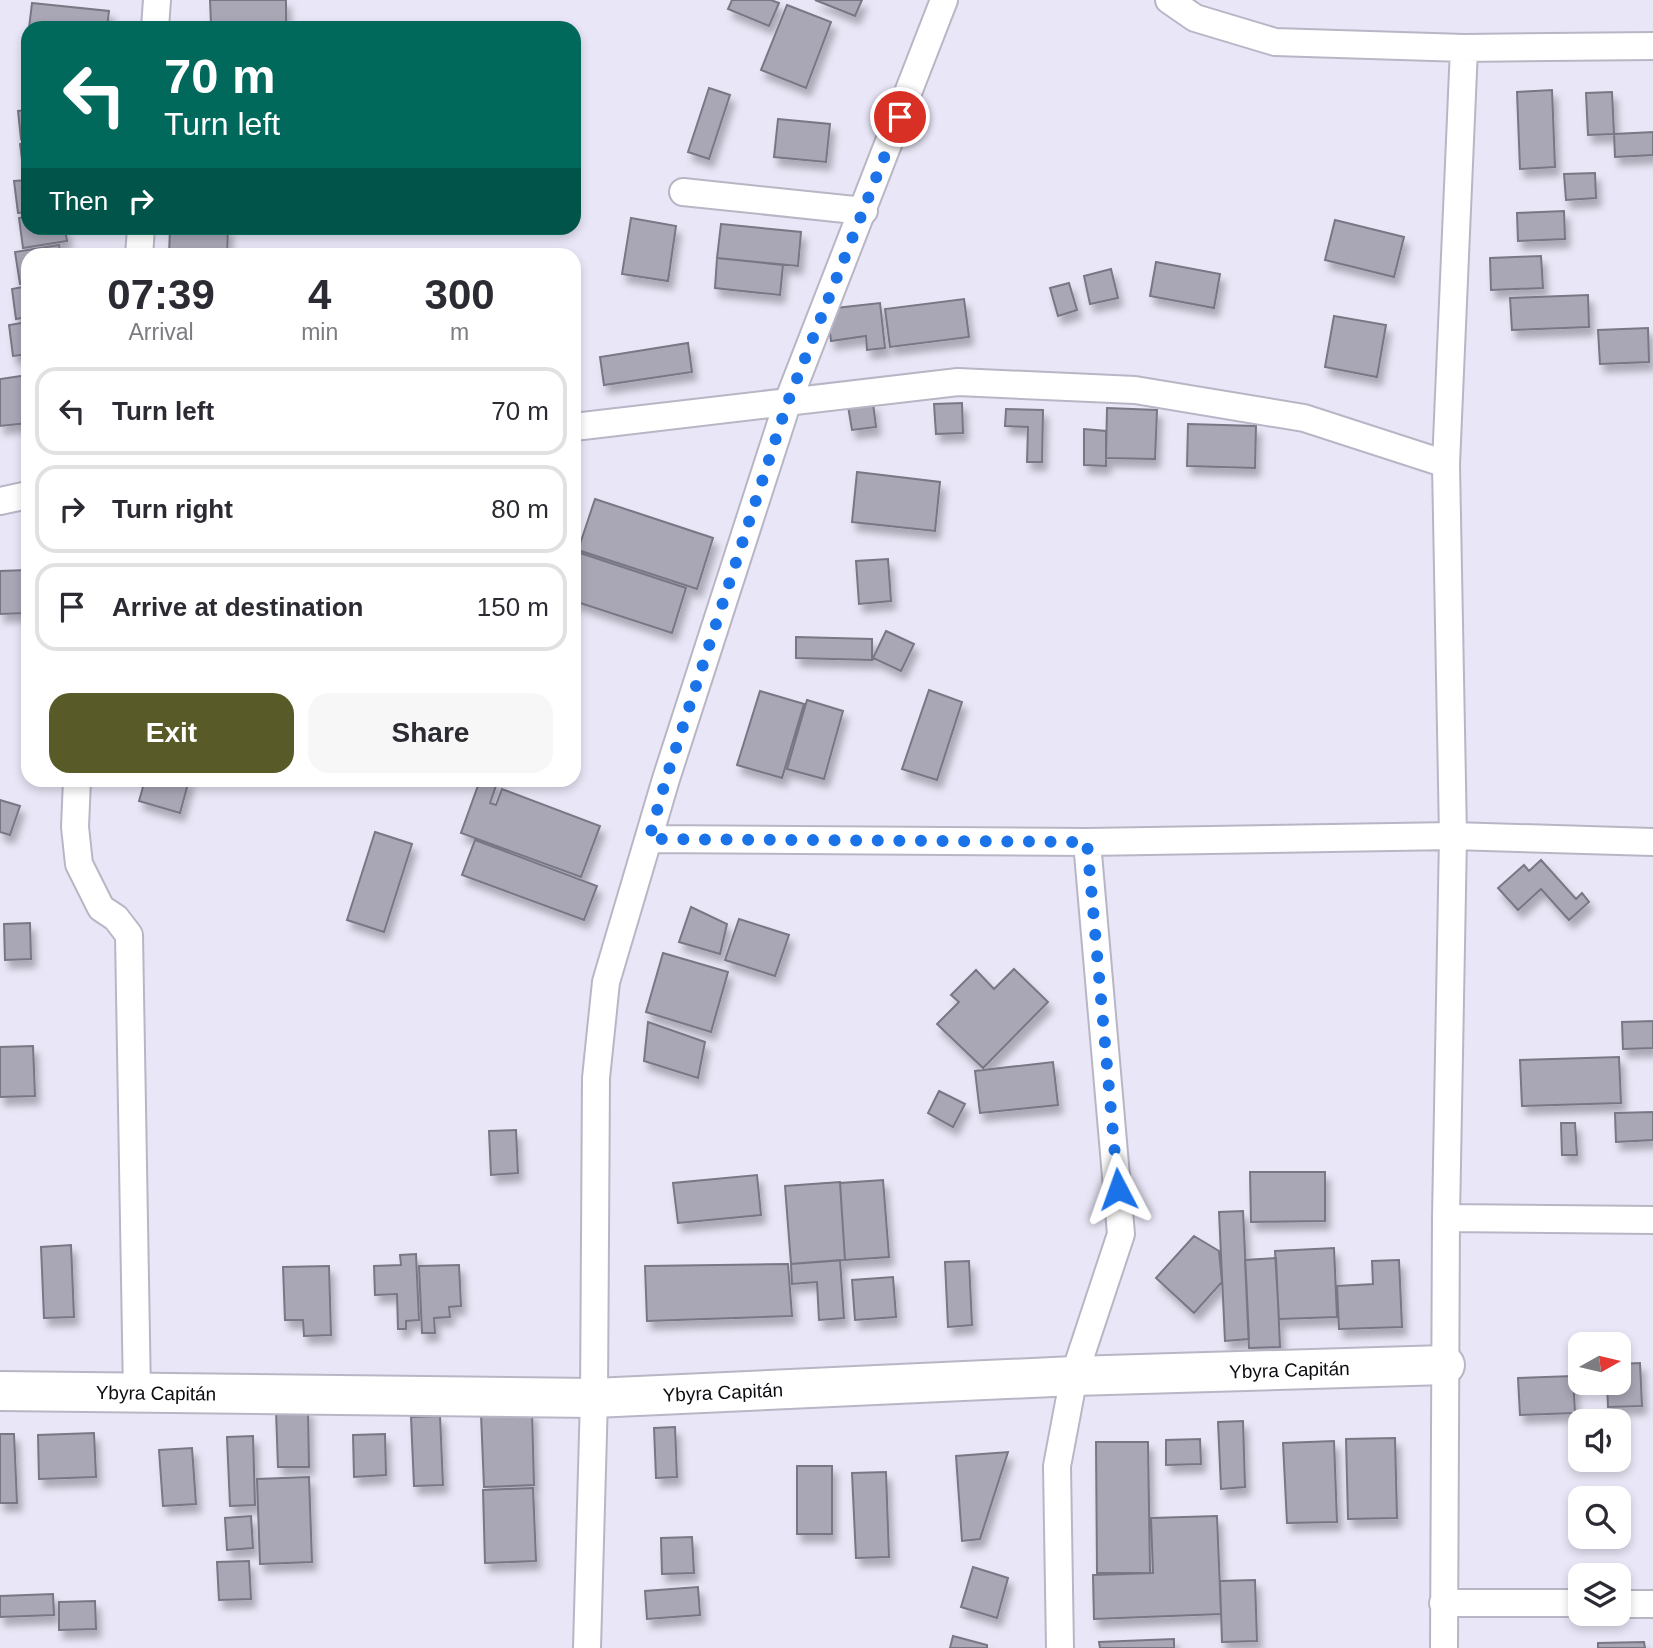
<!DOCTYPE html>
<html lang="en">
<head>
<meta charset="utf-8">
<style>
	:root { --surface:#fff; --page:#f7f7f7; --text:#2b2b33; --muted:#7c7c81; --line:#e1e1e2; --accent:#585b28 }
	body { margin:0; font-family:Helvetica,sans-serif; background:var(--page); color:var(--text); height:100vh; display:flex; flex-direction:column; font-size:26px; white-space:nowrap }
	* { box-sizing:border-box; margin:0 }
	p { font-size:23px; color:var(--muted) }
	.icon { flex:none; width:38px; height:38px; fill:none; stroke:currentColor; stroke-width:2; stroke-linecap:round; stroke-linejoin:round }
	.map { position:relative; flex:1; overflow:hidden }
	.drawer { position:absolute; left:21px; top:248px; width:560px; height:539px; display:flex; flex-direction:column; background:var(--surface); border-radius:21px; box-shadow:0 4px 10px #0003 }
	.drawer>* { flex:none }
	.top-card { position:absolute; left:21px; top:21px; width:560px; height:214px; border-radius:21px; box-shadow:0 4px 10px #0003; background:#00695c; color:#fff; overflow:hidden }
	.needle { width:46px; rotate:82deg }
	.buttons { position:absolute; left:1568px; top:1332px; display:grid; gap:14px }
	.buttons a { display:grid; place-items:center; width:63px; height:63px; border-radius:14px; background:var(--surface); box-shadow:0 4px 10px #0003; font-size:35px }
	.pin { position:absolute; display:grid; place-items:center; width:60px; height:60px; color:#fff; margin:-30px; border:4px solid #fff; border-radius:50%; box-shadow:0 2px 7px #0007 }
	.me { position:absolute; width:77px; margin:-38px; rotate:356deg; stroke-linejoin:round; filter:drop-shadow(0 0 5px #0008) }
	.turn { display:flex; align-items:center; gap:24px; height:147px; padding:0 28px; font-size:32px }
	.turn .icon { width:91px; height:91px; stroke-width:2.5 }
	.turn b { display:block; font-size:49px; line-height:60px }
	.then { display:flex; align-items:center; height:66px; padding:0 28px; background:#0003; gap:14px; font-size:26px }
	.eta { display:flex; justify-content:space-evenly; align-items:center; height:119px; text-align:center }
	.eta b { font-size:42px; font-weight:600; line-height:49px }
	.button { display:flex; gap:14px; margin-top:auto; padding:14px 28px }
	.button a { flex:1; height:80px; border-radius:21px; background:var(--accent); color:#fff; font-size:28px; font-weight:600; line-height:80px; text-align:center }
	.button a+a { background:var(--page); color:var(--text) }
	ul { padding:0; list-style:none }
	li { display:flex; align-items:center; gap:21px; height:88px; margin:0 14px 10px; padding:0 14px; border:4px solid var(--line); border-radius:21px }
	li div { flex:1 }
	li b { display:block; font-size:26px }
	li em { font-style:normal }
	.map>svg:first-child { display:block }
	.building { fill:#a9a7b6; stroke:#787784; stroke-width:2; filter:url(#shadow) }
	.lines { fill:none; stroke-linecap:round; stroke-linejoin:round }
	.street-casing { stroke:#b8b6c5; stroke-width:30 }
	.secondary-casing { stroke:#b8b6c5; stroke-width:42 }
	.street { stroke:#fff; stroke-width:26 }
	.secondary { stroke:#fff; stroke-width:38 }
	.route { stroke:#1a73e8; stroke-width:12; stroke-dasharray:0 21.6 }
	.labels { text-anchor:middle; stroke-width:6; stroke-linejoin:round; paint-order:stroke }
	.street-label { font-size:19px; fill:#0d0c11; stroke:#f7f5ff }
</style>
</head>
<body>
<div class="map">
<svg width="1653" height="1648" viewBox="0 0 1653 1648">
	<defs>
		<filter id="shadow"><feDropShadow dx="4.5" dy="8" stdDeviation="3.5" flood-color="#0004"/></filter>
	</defs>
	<rect width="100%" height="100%" fill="#e9e7f7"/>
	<!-- building -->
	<path class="building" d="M210,0h76v22l-75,2z
		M732,0h39l8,3 -10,23 -41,-17z
		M815,0h47l-7,16z
		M32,3l77,8 -2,17h-78z
		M787,5l44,17 -25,66 -45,-18z
		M709,88l21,7 -21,64 -21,-7z
		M1552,90l3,77 -35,2 -3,-77z
		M1612,92l2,42 -26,1 -2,-42z
		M28,110v28l-7,1 -3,-28z
		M778,119l52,5 -4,38 -52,-5z
		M1653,132v23l-38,2 -1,-23z
		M28,143v31l-4,1 -4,-31z
		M1595,173l1,25 -30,2 -2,-26z
		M28,180v32l-10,1 -4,-32z
		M1564,211l1,28 -47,2 -1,-28z
		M28,216v12h37l2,13 -44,7 -4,-30z
		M631,218l45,8 -8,55 -46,-7z
		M1335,220l69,17 -10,40 -69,-17z
		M721,224l80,8 -3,34 -81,-8z
		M170,228h58l-1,28h-58z
		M59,245l2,11h-33v27l-8,1 -5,-32z
		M1541,256l2,32 -52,2 -1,-32z
		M717,258l66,7 -3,30 -65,-7z
		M1156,262l64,12 -6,34 -64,-12z
		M1111,269l7,29 -28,6 -6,-28z
		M1069,283l8,27 -19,6 -8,-28z
		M28,286v31l-12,2 -4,-30z
		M1588,295l1,32 -77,3 -2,-32z
		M964,299l5,38 -79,10 -5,-38z
		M880,303l5,45 -18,2 -1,-14 -35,5 -4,-32z
		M1334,316l52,9 -9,52 -52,-10z
		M28,322v32l-15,2 -4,-31z
		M1648,328l1,34 -49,2 -2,-34z
		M688,343l4,29 -88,13 -4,-28z
		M28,375v48l-28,3v-47z
		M873,403l3,24 -24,3 -4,-24z
		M962,403l1,30 -27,1 -2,-30z
		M1107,408l50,2 -2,49 -49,-1z
		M1006,409l37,1 -1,52h-15l1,-35 -23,-1z
		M1188,424l68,2 -1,42 -68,-2z
		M1084,429l22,2v35l-22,-1z
		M857,472l83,10 -5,49 -83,-9z
		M595,499l118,39 -16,51 -119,-39z
		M577,552l109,36 -14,45 -98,-32v-38z
		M888,559l3,42 -32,3 -3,-43z
		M28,570v43l-28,1v-43z
		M886,631l28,13 -13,27 -28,-13z
		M796,637l76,2v21l-76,-2z
		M929,690l33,12 -25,78 -35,-11z
		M760,691l44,13 -22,74 -45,-13z
		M807,700l36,11 -19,68 -37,-10z
		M145,780h44l-9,33 -41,-12z
		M480,780h18l-8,23 6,2 6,-16 98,37 -19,51 -120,-44z
		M0,800l20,6 -10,29 -10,-3z
		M375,832l37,12 -28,88 -37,-12z
		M475,840l122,46 -13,34 -122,-45z
		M1541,860l35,39 6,-6 7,9 -20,18 -28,-31 -23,21 -20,-22 26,-23 5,6z
		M691,907l36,17 -7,30 -41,-12z
		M739,919l50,16 -14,41 -50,-16z
		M30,923l1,36 -26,1 -1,-36z
		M663,953l65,19 -17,60 -65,-20z
		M1014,969l34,33 -65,66 -46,-44 22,-22 -8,-7 25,-25 18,19z
		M1653,1021v27l-30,1 -1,-27z
		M648,1022l57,20 -7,36 -54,-17z
		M33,1046l2,50 -35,1v-50z
		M1619,1057l2,46 -99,3 -2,-46z
		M1053,1062l5,43 -78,8 -5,-42z
		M939,1091l26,13 -12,23 -25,-14z
		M1653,1112v28l-37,2 -1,-29z
		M1561,1123h14l2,32h-15z
		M516,1130l2,43 -27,2 -2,-44z
		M1250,1172h75v49l-74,1z
		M757,1175l4,40 -83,8 -5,-40z
		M883,1180l6,77 -44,3 -5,-77z
		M840,1182l5,78 -54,4 -6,-78z
		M1243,1211l6,128 -24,2 -6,-129z
		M1194,1236l25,15 3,31 -28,31 -38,-35z
		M71,1245l3,72 -30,1 -3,-71z
		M1334,1248l3,69 -58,2 -4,-68z
		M416,1254l3,66 -13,1v8h-8l-1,-35 -22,1 -1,-29 27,-1 -1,-10z
		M1276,1258l4,89 -31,1 -4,-88z
		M840,1260l4,58 -25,2 -2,-38 -25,2 -1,-20z
		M1399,1260l3,67 -63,2 -2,-43 36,-2 -1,-23z
		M969,1261l3,64 -24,2 -3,-65z
		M788,1264l4,52 -145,5 -2,-55z
		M459,1265l2,41 -12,1 1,10 -16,1 1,15h-13l-3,-67z
		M329,1266l2,69 -27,1 -1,-16h-18l-2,-53z
		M893,1277l3,40 -41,3 -3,-40z
		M1640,1363l2,43 -34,1 -1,-25h12v-18z
		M1573,1376l2,37 -55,2 -2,-37z
		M308,1409l1,58h-31l-2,-56z
		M532,1412l2,73 -50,2 -3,-73z
		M440,1416l3,69 -29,1 -3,-69z
		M1243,1421l2,66 -24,2 -3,-67z
		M675,1427l2,50 -21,1 -2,-50z
		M94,1433l2,44 -57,2 -1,-44z
		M0,1434h14l3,69h-17z
		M385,1434l1,41 -32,2 -1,-42z
		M253,1436l2,69 -25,1 -3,-69z
		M1395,1438l2,80 -49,1 -2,-80z
		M1200,1439l1,25 -35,1v-25z
		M1334,1441l3,81 -50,1 -4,-80z
		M1096,1442h52l2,131h-53z
		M192,1448l4,56 -33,2 -4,-56z
		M1008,1452l-28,87 -18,2 -6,-85z
		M797,1466h35v68h-35z
		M886,1472l3,85 -33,1 -4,-85z
		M309,1477l3,85 -52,2 -3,-85z
		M533,1488l3,73 -51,2 -2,-73z
		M251,1516l2,32 -26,2 -2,-32z
		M1217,1516l4,98 -127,5 -1,-44 60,-2 -2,-55z
		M692,1537l2,36 -32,1 -1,-36z
		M249,1561l2,38 -32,1 -2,-38z
		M973,1567l35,11 -11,40 -36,-11z
		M1255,1580l2,61 -35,1 -2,-61z
		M698,1587l2,28 -53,4 -2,-28z
		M53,1594l1,21 -54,2v-21z
		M95,1601l1,28 -37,1v-28z
		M953,1636l34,9v3h-37z
		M1174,1639v9h-74l-1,-6z
		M1644,1642l1,6h-47v-5z"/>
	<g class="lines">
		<defs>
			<path id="street" d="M1169,0l26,18 80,24 189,6 189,-2
				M155,28l2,-28
				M683,192l181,19
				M139,256l2,-28
				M574,427l384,-45 177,8 169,28 142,46
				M0,501l28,-6
				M77,780l-2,47 4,37 22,44 15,10 13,17 8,459
				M649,839l438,3 366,-6 200,6
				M1446,1218l207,2
				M1443,1603h137
				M1619,1604h34
				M587,1648l7,-250 2,-320 10,-96 60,-203 121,-375 157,-404
				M1060,1648l-3,-182 17,-90 47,-142 -34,-392
				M1444,1648l2,-430 7,-382 -7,-372 18,-416"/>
			<g id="secondary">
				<path id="s1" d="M0,1391l594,7 480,-22 371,-11"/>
			</g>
		</defs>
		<!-- street casing -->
		<use href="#street" class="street-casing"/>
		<!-- secondary casing -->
		<use href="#secondary" class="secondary-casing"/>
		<!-- street -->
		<use href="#street" class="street"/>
		<!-- secondary -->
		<use href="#secondary" class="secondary"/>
	</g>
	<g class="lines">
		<!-- route -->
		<path class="route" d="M900,117l-113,287 -121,375 -17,60 438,3 31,347"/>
	</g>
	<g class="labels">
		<!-- street labels -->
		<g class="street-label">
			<text dy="7" stroke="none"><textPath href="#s1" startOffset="1290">Ybyra Capitán</textPath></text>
			<text dy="7" stroke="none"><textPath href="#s1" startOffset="723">Ybyra Capitán</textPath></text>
			<text dy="7" stroke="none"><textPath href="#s1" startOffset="156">Ybyra Capitán</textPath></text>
		</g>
	</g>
</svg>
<div class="buttons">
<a><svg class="needle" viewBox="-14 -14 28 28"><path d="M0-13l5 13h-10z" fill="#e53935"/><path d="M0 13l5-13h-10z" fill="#7c7c81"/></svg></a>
<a><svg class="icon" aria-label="sound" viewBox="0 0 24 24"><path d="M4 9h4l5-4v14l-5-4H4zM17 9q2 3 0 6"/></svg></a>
<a><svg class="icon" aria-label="search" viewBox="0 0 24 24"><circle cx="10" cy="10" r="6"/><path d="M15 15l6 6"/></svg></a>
<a><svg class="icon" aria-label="layers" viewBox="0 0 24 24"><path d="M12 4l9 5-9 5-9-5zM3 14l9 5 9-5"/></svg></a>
</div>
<div class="pin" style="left:900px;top:117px;background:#d93025"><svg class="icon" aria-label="arrive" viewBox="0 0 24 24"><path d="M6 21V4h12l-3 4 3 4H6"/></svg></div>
<svg class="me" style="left:1118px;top:1189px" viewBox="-20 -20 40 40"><path d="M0-17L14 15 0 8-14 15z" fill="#1a73e8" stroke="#fff" stroke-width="4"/></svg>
<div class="top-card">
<div class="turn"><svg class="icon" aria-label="left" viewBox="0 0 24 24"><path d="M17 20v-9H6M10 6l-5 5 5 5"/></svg><div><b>70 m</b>Turn left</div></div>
<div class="then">Then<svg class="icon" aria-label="right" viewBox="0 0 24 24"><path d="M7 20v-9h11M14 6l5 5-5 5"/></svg></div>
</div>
<section class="drawer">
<div class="eta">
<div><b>07:39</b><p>Arrival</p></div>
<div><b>4</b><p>min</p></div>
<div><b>300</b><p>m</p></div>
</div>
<ul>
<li><svg class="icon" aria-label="left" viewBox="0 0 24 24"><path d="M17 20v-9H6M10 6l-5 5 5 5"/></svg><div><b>Turn left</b></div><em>70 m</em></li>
<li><svg class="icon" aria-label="right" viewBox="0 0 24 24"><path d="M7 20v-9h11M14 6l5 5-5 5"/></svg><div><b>Turn right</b></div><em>80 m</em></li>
<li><svg class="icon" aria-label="arrive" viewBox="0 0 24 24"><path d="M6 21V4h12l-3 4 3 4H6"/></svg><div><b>Arrive at destination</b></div><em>150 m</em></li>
</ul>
<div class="button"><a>Exit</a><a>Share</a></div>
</section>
</div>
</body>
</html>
